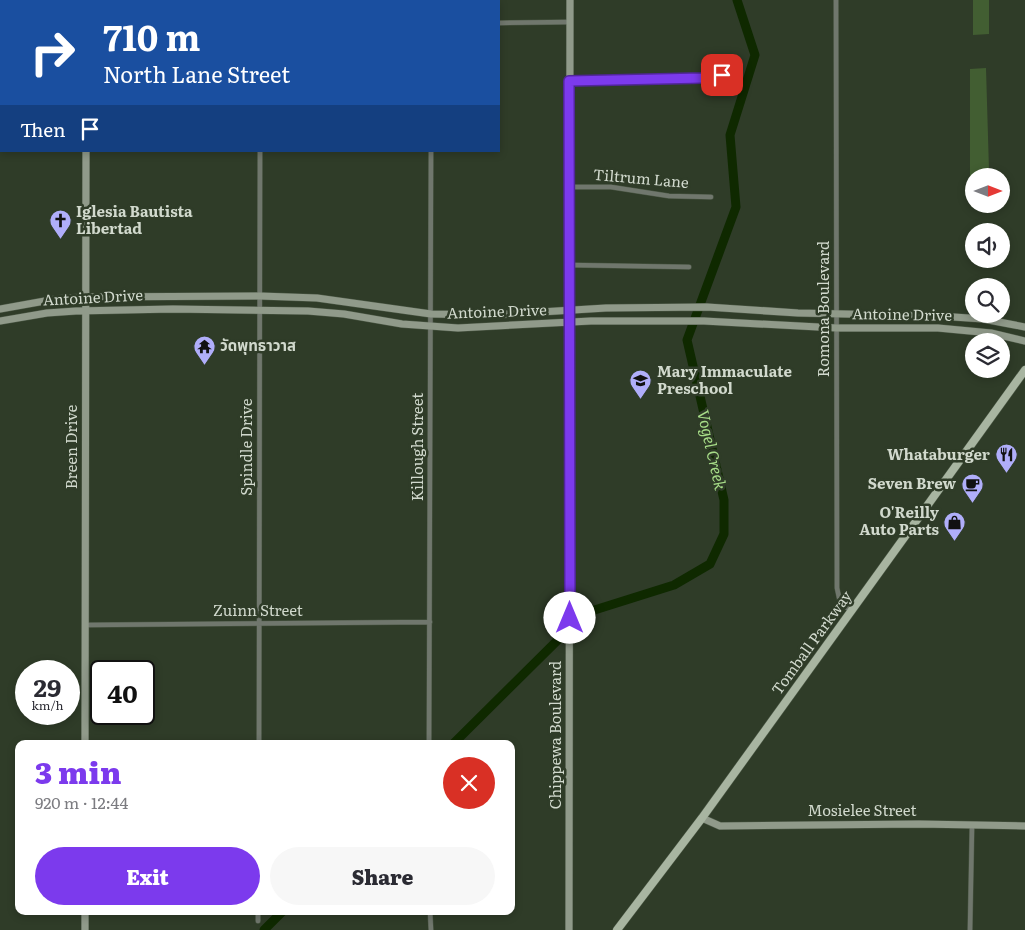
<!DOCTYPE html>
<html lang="en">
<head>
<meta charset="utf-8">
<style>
	:root { --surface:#fff; --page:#f7f7f7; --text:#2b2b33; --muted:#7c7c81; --accent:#7c3aed }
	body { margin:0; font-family:Literata,"Noto Sans Thai",serif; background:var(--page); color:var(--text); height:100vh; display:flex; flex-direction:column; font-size:19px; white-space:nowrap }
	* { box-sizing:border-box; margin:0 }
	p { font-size:16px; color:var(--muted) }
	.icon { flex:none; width:28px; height:28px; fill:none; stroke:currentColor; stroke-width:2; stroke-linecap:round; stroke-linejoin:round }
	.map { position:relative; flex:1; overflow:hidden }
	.details { position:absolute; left:15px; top:740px; width:500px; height:175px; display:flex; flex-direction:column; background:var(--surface); border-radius:10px; box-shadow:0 2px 8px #0003 }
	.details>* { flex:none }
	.guide { position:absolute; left:0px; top:0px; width:500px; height:152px; box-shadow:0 2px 8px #0003; background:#1a4fa0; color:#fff; overflow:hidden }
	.needle { width:32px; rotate:90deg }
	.tools { position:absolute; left:965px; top:168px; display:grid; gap:10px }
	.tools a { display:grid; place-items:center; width:45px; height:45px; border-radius:50%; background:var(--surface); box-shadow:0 2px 8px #0003; font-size:25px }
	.speed { position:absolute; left:15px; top:660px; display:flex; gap:10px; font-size:25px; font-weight:700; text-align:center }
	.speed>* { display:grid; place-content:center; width:65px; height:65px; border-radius:50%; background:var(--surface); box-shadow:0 2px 8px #0003; line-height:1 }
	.speed small { font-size:12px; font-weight:400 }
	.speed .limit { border:2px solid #111; border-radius:8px; background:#fff; color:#111 }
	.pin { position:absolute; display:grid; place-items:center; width:42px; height:42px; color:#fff; margin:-21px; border-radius:10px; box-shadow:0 2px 8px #0006 }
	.me { position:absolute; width:55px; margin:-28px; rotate:0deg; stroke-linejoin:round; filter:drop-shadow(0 0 4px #0008) }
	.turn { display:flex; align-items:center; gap:18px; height:105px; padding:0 20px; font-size:22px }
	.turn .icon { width:65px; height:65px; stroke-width:2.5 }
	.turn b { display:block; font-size:35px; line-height:42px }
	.then { display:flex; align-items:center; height:48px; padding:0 20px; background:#0003; gap:10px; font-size:19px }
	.round { display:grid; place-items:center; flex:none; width:52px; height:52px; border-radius:26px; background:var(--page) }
	.headline { display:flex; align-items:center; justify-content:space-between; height:85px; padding:0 20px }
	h1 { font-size:30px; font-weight:800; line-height:38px; color:var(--accent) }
	.cta { display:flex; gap:10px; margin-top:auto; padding:10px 20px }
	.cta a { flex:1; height:58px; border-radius:30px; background:var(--accent); color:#fff; font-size:20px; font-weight:800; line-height:58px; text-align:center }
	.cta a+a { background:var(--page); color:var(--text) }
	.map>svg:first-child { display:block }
	.green { fill:#425e32 }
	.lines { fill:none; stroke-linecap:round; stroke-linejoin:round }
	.river { stroke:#0f2900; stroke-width:9 }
	.street-casing { stroke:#4c5846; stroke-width:5.5 }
	.secondary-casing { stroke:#4c5846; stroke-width:8 }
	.primary-casing { stroke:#4c5846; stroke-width:9 }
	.street { stroke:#70776d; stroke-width:4.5 }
	.secondary { stroke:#909a8a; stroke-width:7 }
	.primary { stroke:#a8b5a1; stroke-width:8 }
	.route-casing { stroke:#51269a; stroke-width:12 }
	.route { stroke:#7c3aed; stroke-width:9 }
	.labels { text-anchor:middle; stroke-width:5; stroke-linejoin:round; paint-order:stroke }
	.street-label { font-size:15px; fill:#d1d9cd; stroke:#2f3c28 }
	.poi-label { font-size:15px; font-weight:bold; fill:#d1d9cd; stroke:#2f3c28; text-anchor:start }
	.water-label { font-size:16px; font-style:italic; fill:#a7dd88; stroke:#2f3c28 }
</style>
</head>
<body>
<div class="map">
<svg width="1025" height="930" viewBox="0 0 1025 930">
	<rect width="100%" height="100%" fill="#2f3c28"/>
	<!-- green -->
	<path class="green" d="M973,0h16v34l-16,1z
		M986,68l3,102 -3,6h-12v22l-4,6v-135z"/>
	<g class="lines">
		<!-- river -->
		<path class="river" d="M453,744l132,-131 89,-28 36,-21 14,-30v-34l-37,-160 49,-133 -6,-72 25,-80 -18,-55
			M264,930l19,-19"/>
		<defs>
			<path id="street" d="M261,0v1
				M431,0v1
				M836,0l1,588 3,14 12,10
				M499,23l71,-1
				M569,81l134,-2c6,-6 11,-9 19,-4l-2,8 -9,2 -4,-2 -4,-4
				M569,187h42l58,9 42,1
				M569,265l120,2
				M86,625l344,-3
				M259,744l1,-593
				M429,744l2,-593
				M430,911l1,19
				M258,921v-10
				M970,930l2,-104"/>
			<path id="secondary" d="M86,0v1
				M0,309l56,-10 30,-2 174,-1 57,2 114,16 61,1 114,-7 101,-1 91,6 141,3 44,3 42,8
				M0,321l47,-8 29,-2 97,-2 135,2 36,3 58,10 56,4 133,-7h113l133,7h101l53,5 34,8
				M85,744l1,-593
				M702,818l18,8 199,-2 106,2
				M85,930v-19
				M569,930l1,-930"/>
			<path id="primary" d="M617,930l85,-112 323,-448"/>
		</defs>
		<!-- street casing -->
		<use href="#street" class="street-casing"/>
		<!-- secondary casing -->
		<use href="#secondary" class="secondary-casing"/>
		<!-- primary casing -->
		<use href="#primary" class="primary-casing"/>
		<!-- street -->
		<use href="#street" class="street"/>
		<!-- secondary -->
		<use href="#secondary" class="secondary"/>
		<!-- primary -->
		<use href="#primary" class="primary"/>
	</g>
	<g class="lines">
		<defs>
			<path id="route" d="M570,618l-1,-537 134,-3c6,-5 11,-8 19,-3"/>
		</defs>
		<!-- route casing -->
		<use href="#route" class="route-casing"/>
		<!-- route -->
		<use href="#route" class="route"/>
	</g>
	<!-- icons -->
	<defs>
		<symbol id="church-pin" viewBox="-11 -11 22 30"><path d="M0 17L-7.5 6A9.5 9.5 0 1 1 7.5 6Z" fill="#b0aefa" stroke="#2f3c28"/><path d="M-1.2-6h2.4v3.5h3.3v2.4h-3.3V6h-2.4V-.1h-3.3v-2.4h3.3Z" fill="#111"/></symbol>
		<symbol id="temple-pin" viewBox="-11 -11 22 30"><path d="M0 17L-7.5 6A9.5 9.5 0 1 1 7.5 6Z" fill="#b0aefa" stroke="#2f3c28"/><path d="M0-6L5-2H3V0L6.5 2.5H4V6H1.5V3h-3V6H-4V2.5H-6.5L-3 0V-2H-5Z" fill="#111"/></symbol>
		<symbol id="school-pin" viewBox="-11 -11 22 30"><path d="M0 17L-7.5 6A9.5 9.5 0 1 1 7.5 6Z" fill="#b0aefa" stroke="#2f3c28"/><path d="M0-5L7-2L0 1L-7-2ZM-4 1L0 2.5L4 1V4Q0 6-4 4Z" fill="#111"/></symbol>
		<symbol id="restaurant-pin" viewBox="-11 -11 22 30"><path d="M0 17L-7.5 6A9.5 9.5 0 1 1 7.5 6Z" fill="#b0aefa" stroke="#2f3c28"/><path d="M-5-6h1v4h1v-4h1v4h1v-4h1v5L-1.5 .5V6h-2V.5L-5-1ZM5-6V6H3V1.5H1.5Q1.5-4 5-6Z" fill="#111"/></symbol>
		<symbol id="cafe-pin" viewBox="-11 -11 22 30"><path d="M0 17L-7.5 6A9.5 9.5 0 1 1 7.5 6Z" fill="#b0aefa" stroke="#2f3c28"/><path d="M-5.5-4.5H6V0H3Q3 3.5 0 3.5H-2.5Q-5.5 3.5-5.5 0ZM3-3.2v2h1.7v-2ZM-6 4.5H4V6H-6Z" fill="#111"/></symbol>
		<symbol id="shop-pin" viewBox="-11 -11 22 30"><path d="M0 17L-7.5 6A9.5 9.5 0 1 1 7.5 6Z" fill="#b0aefa" stroke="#2f3c28"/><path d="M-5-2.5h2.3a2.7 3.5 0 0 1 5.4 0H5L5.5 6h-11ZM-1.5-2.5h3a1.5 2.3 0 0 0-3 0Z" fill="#111"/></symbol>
	</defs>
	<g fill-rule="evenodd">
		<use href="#church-pin" x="48" y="208" width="25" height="34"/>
		<use href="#temple-pin" x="192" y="334" width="25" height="34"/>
		<use href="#school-pin" x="628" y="368" width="25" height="34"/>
		<use href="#restaurant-pin" x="994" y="442" width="25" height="34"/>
		<use href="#cafe-pin" x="960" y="472" width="25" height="34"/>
		<use href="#shop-pin" x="942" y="510" width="25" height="34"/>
	</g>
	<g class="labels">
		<!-- street labels -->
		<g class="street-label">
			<text transform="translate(641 179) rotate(5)" y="5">Tiltrum Lane</text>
			<text transform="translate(93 298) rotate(-3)" y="5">Antoine Drive</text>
			<text transform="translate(824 309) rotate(-90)" y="5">Romona Boulevard</text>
			<text transform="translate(497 312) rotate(-2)" y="5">Antoine Drive</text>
			<text transform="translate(902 315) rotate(1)" y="5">Antoine Drive</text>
			<text transform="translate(72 447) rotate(-90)" y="5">Breen Drive</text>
			<text transform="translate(247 447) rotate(-90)" y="5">Spindle Drive</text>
			<text transform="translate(418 447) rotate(-90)" y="5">Killough Street</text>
			<text x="258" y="616">Zuinn Street</text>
			<text transform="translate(812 643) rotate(-54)" y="5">Tomball Parkway</text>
			<text transform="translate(556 735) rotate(-90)" y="5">Chippewa Boulevard</text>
			<text x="862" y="816">Mosielee Street</text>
		</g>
		<!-- poi labels -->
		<g class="poi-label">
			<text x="76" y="217">Iglesia Bautista<tspan x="76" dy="17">Libertad</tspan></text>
			<text x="220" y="351">วัดพุทธาวาส</text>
			<text x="657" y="377">Mary Immaculate<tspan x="657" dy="17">Preschool</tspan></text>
			<text x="990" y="460" text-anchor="end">Whataburger</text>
			<text x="956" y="489" text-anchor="end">Seven Brew</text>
			<text x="939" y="518" text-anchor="end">O'Reilly<tspan x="939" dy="17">Auto Parts</tspan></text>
		</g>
		<!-- water labels -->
		<g class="water-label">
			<text transform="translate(712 450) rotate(77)" y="6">Vogel Creek</text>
		</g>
	</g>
</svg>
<div class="tools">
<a><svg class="needle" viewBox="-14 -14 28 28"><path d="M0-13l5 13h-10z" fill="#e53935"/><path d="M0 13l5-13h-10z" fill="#7c7c81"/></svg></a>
<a><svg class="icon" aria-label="sound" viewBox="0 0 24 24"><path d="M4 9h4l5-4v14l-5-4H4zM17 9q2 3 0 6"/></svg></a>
<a><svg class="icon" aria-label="search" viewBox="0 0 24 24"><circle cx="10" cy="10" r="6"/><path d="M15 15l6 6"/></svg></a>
<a><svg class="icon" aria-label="layers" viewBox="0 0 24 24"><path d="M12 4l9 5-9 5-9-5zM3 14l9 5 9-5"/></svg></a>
</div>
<div class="speed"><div>29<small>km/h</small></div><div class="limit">40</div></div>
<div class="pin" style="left:722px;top:75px;background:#d93025"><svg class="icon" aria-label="arrive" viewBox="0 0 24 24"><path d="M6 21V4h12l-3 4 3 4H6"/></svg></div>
<svg class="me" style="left:570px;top:618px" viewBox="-20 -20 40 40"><circle r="19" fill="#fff"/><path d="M0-13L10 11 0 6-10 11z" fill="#7c3aed"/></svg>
<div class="guide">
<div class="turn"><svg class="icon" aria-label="right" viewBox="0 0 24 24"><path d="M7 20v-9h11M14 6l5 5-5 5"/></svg><div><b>710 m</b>North Lane Street</div></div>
<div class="then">Then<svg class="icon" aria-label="arrive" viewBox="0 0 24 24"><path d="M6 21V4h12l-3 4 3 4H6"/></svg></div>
</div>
<section class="details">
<div class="headline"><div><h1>3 min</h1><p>920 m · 12:44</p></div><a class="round" style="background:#d93025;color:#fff"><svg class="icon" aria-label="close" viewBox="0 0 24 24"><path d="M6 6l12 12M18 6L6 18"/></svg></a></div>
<div class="cta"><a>Exit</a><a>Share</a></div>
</section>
</div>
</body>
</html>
